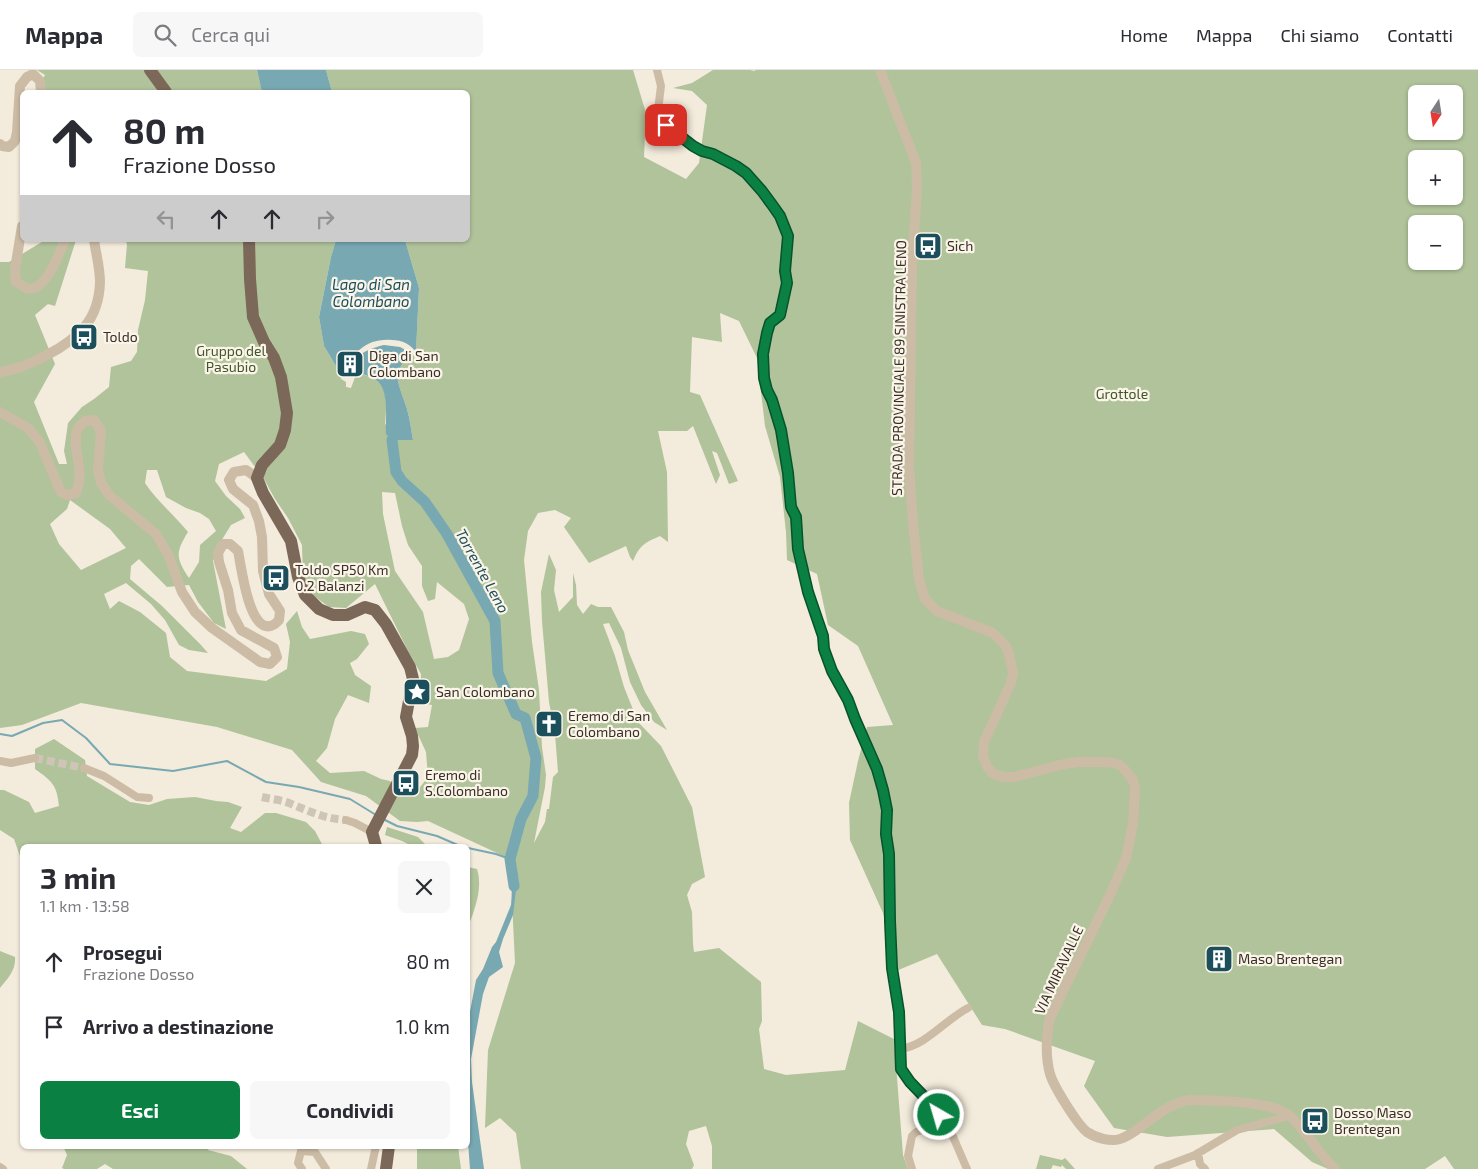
<!DOCTYPE html>
<html lang="it">
<head>
<meta charset="utf-8">
<style>
	:root { --surface:#fff; --page:#f7f7f7; --text:#2b2b33; --muted:#7c7c81; --line:#e1e1e2; --accent:#0b8043 }
	body { margin:0; font-family:"Exo 2",sans-serif; background:var(--page); color:var(--text); height:100vh; display:flex; flex-direction:column; font-size:19px; white-space:nowrap }
	* { box-sizing:border-box; margin:0 }
	p { font-size:16px; color:var(--muted) }
	.icon { flex:none; width:28px; height:28px; fill:none; stroke:currentColor; stroke-width:2; stroke-linecap:round; stroke-linejoin:round }
	.map { position:relative; flex:1; overflow:hidden }
	.panel { position:absolute; left:20px; top:774px; width:450px; height:305px; display:flex; flex-direction:column; background:var(--surface); border-radius:8px; box-shadow:0 1px 4px #0004 }
	.panel>* { flex:none }
	.hud { position:absolute; left:20px; top:20px; width:450px; height:152px; border-radius:8px; box-shadow:0 1px 4px #0004; background:#fff; color:var(--text); overflow:hidden }
	.needle { width:32px; rotate:192deg }
	.buttons { position:absolute; left:1408px; top:15px; display:grid; gap:10px }
	.buttons a { display:grid; place-items:center; width:55px; height:55px; border-radius:8px; background:var(--surface); box-shadow:0 1px 4px #0004; font-size:25px }
	.pin { position:absolute; display:grid; place-items:center; width:42px; height:42px; color:#fff; margin:-21px; border-radius:10px; box-shadow:0 2px 8px #0006 }
	.me { position:absolute; width:55px; margin:-28px; rotate:322deg; stroke-linejoin:round; filter:drop-shadow(0 0 4px #0008) }
	.turn { display:flex; align-items:center; gap:18px; height:105px; padding:0 20px; font-size:22px }
	.turn .icon { width:65px; height:65px; stroke-width:2.5 }
	.turn b { display:block; font-size:35px; line-height:42px }
	.lanes { display:flex; align-items:center; height:48px; padding:0 20px; background:#0003; justify-content:center; gap:25px; direction:ltr }
	.lanes .off { opacity:.35 }
	.round { display:grid; place-items:center; flex:none; width:52px; height:52px; border-radius:8px; background:var(--page) }
	.headline { display:flex; align-items:center; justify-content:space-between; height:85px; padding:0 20px }
	h1 { font-size:30px; font-weight:700; line-height:38px }
	.primary-button { display:flex; gap:10px; margin-top:auto; padding:10px 20px }
	.primary-button a { flex:1; height:58px; border-radius:8px; background:var(--accent); color:#fff; font-size:20px; font-weight:700; line-height:58px; text-align:center }
	.primary-button a+a { background:var(--page); color:var(--text) }
	ul { padding:0; list-style:none }
	li { display:flex; align-items:center; gap:15px; height:65px; padding:0 20px }
	li div { flex:1 }
	li b { display:block; font-size:19px }
	li em { font-style:normal }
	header { display:flex; align-items:center; gap:30px; box-sizing:border-box; height:70px; padding:0 25px; background:var(--surface); border-bottom:1px solid var(--line) }
	header strong { font-size:24px }
	nav { display:flex; gap:28px; margin-inline-start:auto; font-size:18px }
	.search { width:350px; height:45px; background:var(--page); display:flex; align-items:center; gap:12px; box-sizing:border-box; padding:0 18px; border-radius:8px; color:var(--muted); font-size:19px }
	.map>svg:first-child { display:block }
	.green { fill:#b0c39a; fill-rule:evenodd }
	.water { fill:#78a8b2 }
	.lines { fill:none; stroke-linecap:round; stroke-linejoin:round }
	.stream { stroke:#78a8b2; stroke-width:2 }
	.river { stroke:#78a8b2; stroke-width:11 }
	.minor-tunnel { stroke:#cec5b7; stroke-width:8; stroke-dasharray:8 4; stroke-linecap:butt }
	.minor { stroke:#ccbca6; stroke-width:8 }
	.tertiary { stroke:#ccbca6; stroke-width:10 }
	.primary { stroke:#7b6858; stroke-width:12 }
	.route-casing { stroke:#07532c; stroke-width:12 }
	.route { stroke:#0b8043; stroke-width:9 }
	.labels { text-anchor:middle; stroke-width:4.5; stroke-linejoin:round; paint-order:stroke }
	.poi-label { font-size:14px; fill:#382f27; stroke:#fbf4e8; text-anchor:start }
	.park-label { font-size:14px; fill:#41582a; stroke:#fbf4e8 }
	.street-label { font-size:14px; fill:#382f27; stroke:#fbf4e8 }
	.water-label { font-size:15px; font-style:italic; fill:#1b4f5c; stroke:#fbf4e8 }
</style>
</head>
<body>
<header>
<strong>Mappa</strong>
<div class="search"><svg class="icon" aria-label="search" viewBox="0 0 24 24"><circle cx="10" cy="10" r="6"/><path d="M15 15l6 6"/></svg>Cerca qui</div>
<nav><a>Home</a><a>Mappa</a><a>Chi siamo</a><a>Contatti</a></nav>
</header>
<div class="map">
<svg width="1478" height="1099" viewBox="0 0 1478 1099">
	<rect width="100%" height="100%" fill="#f3ebdb"/>
	<!-- green -->
	<path class="green" d="M37,0h220l5,21 -227,1 10,-17z
		M326,0h307l13,43 -2,44 42,22 13,-16 8,-58 -15,-14 -19,-3 19,-5 21,-13h37l4,1 2,-1h722v1099h-24l-9,-13 -20,13h-97l-16,-7 -38,-33 -107,8 -53,-9 -30,-42 11,-25 -90,-32 -23,-4 -45,-71 -41,17 -13,-58 -33,-73 -1,-37 9,-42 9,-34 26,-2 -35,-79 -30,-21 -11,-51 -30,-14 -1,-28 -6,-55 -15,-51 -8,-68 -18,-37 -19,-8 2,29 -30,-5 -2,55 10,3 38,86 -9,3 -12,-31 -5,-2 8,24 -4,9 -23,-58 -6,5h-29l9,41 1,70 -8,-6c-16,7 -20,9 -27,25l-3,-4 -4,-11 -37,17 -25,-36 7,-9 -16,-8 -17,3 -10,18 -4,29 8,82 7,48 3,57 4,28 -1,12 -11,56 11,-21 2,-13h2l4,-32 5,-5 -3,-38 -6,-32 -7,-81 -1,-29 8,-38 7,16 -2,20 5,22 14,-15v-24l3,12 1,20 6,9 8,-10 7,3h13l13,25 4,18 17,42 22,38 -13,-8 -13,-17 -11,-23 -9,-34 -12,-25 -6,1 12,32 9,31 14,35 23,24 31,61 13,70 -13,7 -5,11 5,17 1,32 1,8 25,-4 42,34 1,39 -3,8 5,40 22,6 59,-5 13,-49 36,18 9,116 5,14h-196v-23l-6,-20 -17,5 -3,13 8,21 -2,4h-171l-5,-36 -16,-15 -15,10 3,-78 27,-87 -5,-104 -82,-38 -11,1 -17,-1 -34,-25 -45,-14 -29,-32 -75,-23 -136,-24 -59,22 -22,3v-466h9l36,-22h31l-21,66 -7,-2 -13,11 20,49 -21,38 25,62h8l-3,-13 4,-28 14,-16 12,-8 15,-12 2,-20 20,-6 6,-9 1,-22 7,-30 3,-29 -23,-3 2,-24 -2,-4h211l-5,17 -12,60 5,29 18,30 -1,3 5,3v5l5,1 6,-16c6,3 13,4 19,8 13,8 10,31 9,44l18,15 10,1c-2,-10 -3,-21 -6,-31 -7,-23 -19,-38 6,-55l3,7 3,-3 -3,-6 3,-64 -14,-48h63v-148h-136zM1416,24h38v37h-38zM1416,89h38v37h-38zM1416,154h38v37h-38zM244,382l20,27 11,20 13,19 14,27 1,33 11,18 15,11 17,1 29,-24 32,65 14,25 -1,29 12,2 -4,22 -13,1 11,24 2,25 -11,14 -17,6 -10,-16 -9,-2 -17,-8 -34,2 -14,-12 11,-13 8,-29 13,-24 21,8 2,-17 -16,-11 -5,-12 7,-4 12,-15 -4,-10 -14,-3 -41,8 -8,-12 -5,-16 -11,13 4,18 -3,27 -21,12 -79,-10 -17,-14 -4,-24 -26,-21 -21,-11 -9,8 -6,-15 22,-11 25,21 14,16 14,25 10,5 19,3 -7,-8 -39,-39 -32,-27 1,-13 8,-7 28,28 22,-2 9,17 16,21 12,6 -13,-68 10,-23 8,-13 14,-7 -5,-9 -14,-13 -11,-15 4,-17zM147,400h10l9,27 20,11 14,5 9,6 7,12 -16,14 -1,17 -10,16c-13,-20 -14,-25 -1,-46 -14,-17 -31,-31 -43,-49zM382,422l13,1 7,33 6,19 14,21v20l6,15 7,-2 2,-17 27,22 5,15 -10,31 -11,7 -14,2 -11,-47 -28,-41 -12,-57zM70,430l40,29 16,19 -45,22 -22,-26 -9,-20 17,-15z
		M54,669l31,21 2,16 43,26 19,3 18,-6 28,-2 21,4 12,1 14,5 -12,21 11,4 24,-19h11l30,9 9,9 8,15h-301v16l-8,-23 -14,-9v-40h4l25,12 6,11 24,-7c-2,-21 -7,-25 -24,-37v-20z
		M387,757l31,10 9,9h-15l-10,-5 -17,-6z
		M468,797l9,2c6,19 -2,40 -9,58z
		M0,881l15,6c1,13 -7,21 -15,31z
		M63,1076h146l-1,4 23,6 16,13h-134l-8,-5 -8,5h-33l-2,-1 5,-13z
		M417,1076h41l3,23h-44z
		M1040,1085l22,5 3,-2 10,11h-9l-4,-4 -1,2 -8,-2 -2,4h-15z"/>
	<!-- water -->
	<path class="water" d="M257,0h69l6,22h-70z
		M336,170h69l14,48 -3,64c-6,-8 -14,-12 -24,-12 -26,-2 -40,13 -50,36l-18,-30 -5,-29 12,-60z
		M384,275l16,2 13,7c-25,17 -13,32 -6,55 3,10 4,21 6,31h-21l-6,-6c-1,-14 4,-45 -10,-54 -7,-5 -18,-7 -26,-11 2,-14 21,-21 34,-24z
		M508,803h10l-5,42 -10,24 -4,13 4,15 -14,10 -6,17 -12,65 1,23 12,87h-14l-2,-27v-120l8,-42 7,-11 9,-22 4,-5 15,-37 1,-13z"/>
	<g class="lines">
		<!-- stream -->
		<path class="stream" d="M0,664l12,2 31,-13 19,-3 24,18 24,26 63,7 54,-10 39,21 33,5 51,12 26,16
			M385,750l12,6 40,10 23,10
			M468,778l28,6 14,5"/>
		<!-- river -->
		<path class="river" d="M392,370l4,32 6,9 23,21 22,32 48,87 3,52 18,41 9,4 11,40 -3,38 -12,23 -11,40 4,27"/>
		<!-- minor-tunnel -->
		<path class="minor-tunnel" d="M35,688l49,10
			M262,727c9,2 19,3 27,6 20,8 36,16 57,17"/>
		<!-- minor -->
		<path class="minor" d="M657,0l4,16 -3,24 1,8 14,14 20,14 30,12 23,15 16,18 11,15 7,11 7,19 -2,35 2,12 -7,32 -10,8 -3,10 -4,21v24l4,12 5,10 9,30 7,43 3,34 4,10 3,32 10,43 15,44 1,13 9,22 15,29 11,29 18,40 6,21 4,20v24l2,20 1,91 3,35 6,32 1,53 3,10 27,28 6,6 3,6v6l-4,5 -19,6 -4,4 -4,20 4,13
			M0,691l11,2 24,-5
			M84,698l20,8 33,21 12,1
			M346,750l9,3 17,9
			M900,979c26,-3 46,-30 68,-41
			M939,1051l12,11 16,37
			M1198,1083l2,11 5,5
			M0,1097l3,2
			M302,1099l-4,-6 3,-12 14,1 11,17
			M371,1099l5,-23
			M1158,1099l37,-14 42,-25 52,-14"/>
		<!-- tertiary -->
		<path class="tertiary" d="M880,0l36,93 1,26 -5,77 -3,199 4,59 6,55 6,20 12,12 56,22 13,13 3,8 4,19 -2,10 -27,59 -1,15 4,9 5,7 11,4h11l50,-13 15,-2h30l11,3 6,6 7,9 2,8 -2,36 -7,34 -16,37 -60,123c-4,19 -5,37 0,56 4,13 27,50 37,58 9,6 23,10 33,7 10,-3 18,-10 26,-16 13,-10 26,-20 43,-23 26,1 82,0 101,16 17,16 28,37 45,53
			M0,74l2,2 7,1 6,-6 2,-9 3,-46 7,-9 6,-3 7,7 1,11
			M22,156l-7,43 1,13c3,1 7,5 10,6 19,7 33,-35 39,-48
			M0,302c17,-2 32,-9 47,-17 31,-16 52,-35 53,-73 0,-14 -4,-28 -6,-42
			M0,342l28,16 11,13 22,51 6,3 9,-2c10,-24 -5,-42 1,-63 1,-3 5,-6 8,-9l9,-1 7,11 -3,39 3,13 8,12 47,39 12,20 14,38 13,20 17,16 48,34 10,2 7,-7 -3,-9 -33,-18 -9,-17 -4,-23 -9,-28 -1,-9 5,-9h7l8,7c3,13 11,86 35,74 3,-1 4,-3 6,-5l1,-9 -11,-17 -6,-23 -1,-34 -3,-16 -6,-16 -20,-16 -4,-9 5,-8 12,-2 11,8"/>
		<!-- primary -->
		<path class="primary" d="M150,0l16,22
			M249,170l1,39 3,38 11,25 10,16 7,19 6,36 -2,17 -5,15 -18,20 -5,13 6,15 28,48 7,36 7,18 14,14 14,6h14l18,-8 10,3 11,14 24,43 3,12 -7,38 6,19 1,10 -1,9 -40,77 4,14
			M386,1099l3,-23"/>
	</g>
	<g class="lines">
		<defs>
			<path id="route" d="M666,55l27,21 9,5 11,3 23,12 10,7 16,18 11,15 7,10 8,20 -3,35 2,12 -7,32 -10,8 -3,10 -4,21 1,24 3,12 5,10 9,30 7,43 3,34 5,10 2,32 10,43 15,44 1,13 8,22 16,29 7,19 22,50 6,21 4,20 -1,24 3,20 1,67 2,47 7,44 2,57 9,13 26,27 3,6"/>
		</defs>
		<!-- route casing -->
		<use href="#route" class="route-casing"/>
		<!-- route -->
		<use href="#route" class="route"/>
	</g>
	<!-- icons -->
	<defs>
		<symbol id="bus-square" viewBox="-11 -11 22 22"><rect x="-9" y="-9" width="18" height="18" rx="4" fill="#1b4f5c" stroke="#fbf4e8"/><path d="M-5-6H5V4H4V6H2V4H-2V6H-4V4H-5ZM-3.5-4V0h7V-4ZM-3.5 1.2v1.5H-2V1.2ZM2 1.2v1.5H3.5V1.2Z" fill="#fff"/></symbol>
		<symbol id="building-square" viewBox="-11 -11 22 22"><rect x="-9" y="-9" width="18" height="18" rx="4" fill="#1b4f5c" stroke="#fbf4e8"/><path d="M-4-6H4V6H1V3H-1V6H-4ZM-2.5-4.3h1.7v1.8h-1.7ZM.8-4.3h1.7v1.8H.8ZM-2.5-1h1.7V.8h-1.7ZM.8-1h1.7V.8H.8Z" fill="#fff"/></symbol>
		<symbol id="sight-square" viewBox="-11 -11 22 22"><rect x="-9" y="-9" width="18" height="18" rx="4" fill="#1b4f5c" stroke="#fbf4e8"/><path d="M0-6L1.8-2.2L6-1.7L2.9 1.2L3.7 5.4L0 3.3L-3.7 5.4L-2.9 1.2L-6-1.7L-1.8-2.2Z" fill="#fff"/></symbol>
		<symbol id="church-square" viewBox="-11 -11 22 22"><rect x="-9" y="-9" width="18" height="18" rx="4" fill="#1b4f5c" stroke="#fbf4e8"/><path d="M-1.2-6h2.4v3.5h3.3v2.4h-3.3V6h-2.4V-.1h-3.3v-2.4h3.3Z" fill="#fff"/></symbol>
	</defs>
	<g fill-rule="evenodd">
		<use href="#bus-square" x="912" y="160" width="32" height="32"/>
		<use href="#bus-square" x="68" y="251" width="32" height="32"/>
		<use href="#building-square" x="334" y="278" width="32" height="32"/>
		<use href="#bus-square" x="260" y="492" width="32" height="32"/>
		<use href="#sight-square" x="401" y="606" width="32" height="32"/>
		<use href="#church-square" x="533" y="638" width="32" height="32"/>
		<use href="#bus-square" x="390" y="697" width="32" height="32"/>
		<use href="#building-square" x="1203" y="873" width="32" height="32"/>
		<use href="#bus-square" x="1299" y="1035" width="32" height="32"/>
	</g>
	<g class="labels">
		<!-- poi labels -->
		<g class="poi-label">
			<text x="947" y="181">Sich</text>
			<text x="103" y="272">Toldo</text>
			<text x="369" y="291">Diga di San<tspan x="369" dy="16">Colombano</tspan></text>
			<text x="295" y="505">Toldo SP50 Km<tspan x="295" dy="16">0.2 Balanzi</tspan></text>
			<text x="436" y="627">San Colombano</text>
			<text x="568" y="651">Eremo di San<tspan x="568" dy="16">Colombano</tspan></text>
			<text x="425" y="710">Eremo di<tspan x="425" dy="16">S.Colombano</tspan></text>
			<text x="1238" y="894">Maso Brentegan</text>
			<text x="1334" y="1048">Dosso Maso<tspan x="1334" dy="16">Brentegan</tspan></text>
		</g>
		<!-- park labels -->
		<g class="park-label">
			<text x="231" y="286">Gruppo del<tspan x="231" dy="16">Pasubio</tspan></text>
			<text x="1122" y="329">Grottole</text>
		</g>
		<!-- street labels -->
		<g class="street-label">
			<text transform="translate(899 298) rotate(-89)" y="5">STRADA PROVINCIALE 89 SINISTRA LENO</text>
			<text transform="translate(1059 900) rotate(-65)" y="5">VIA MIRAVALLE</text>
		</g>
		<!-- water labels -->
		<g class="water-label">
			<text x="371" y="220">Lago di San<tspan x="371" dy="17">Colombano</tspan></text>
			<text transform="translate(482 501) rotate(61)" y="5">Torrente Leno</text>
		</g>
	</g>
</svg>
<div class="buttons">
<a><svg class="needle" viewBox="-14 -14 28 28"><path d="M0-13l5 13h-10z" fill="#e53935"/><path d="M0 13l5-13h-10z" fill="#7c7c81"/></svg></a>
<a>+</a>
<a>−</a>
</div>
<div class="pin" style="left:666px;top:55px;background:#d93025"><svg class="icon" aria-label="arrive" viewBox="0 0 24 24"><path d="M6 21V4h12l-3 4 3 4H6"/></svg></div>
<svg class="me" style="left:939px;top:1045px" viewBox="-20 -20 40 40"><circle r="17" fill="#0b8043" stroke="#fff" stroke-width="3"/><path d="M0-11L8 9 0 5-8 9z" fill="#fff"/></svg>
<div class="hud">
<div class="turn"><svg class="icon" aria-label="ahead" viewBox="0 0 24 24"><path d="M12 20V5M6 11l6-6 6 6"/></svg><div><b>80 m</b>Frazione Dosso</div></div>
<div class="lanes"><svg class="icon off" aria-label="left" viewBox="0 0 24 24"><path d="M17 20v-9H6M10 6l-5 5 5 5"/></svg><svg class="icon" aria-label="ahead" viewBox="0 0 24 24"><path d="M12 20V5M6 11l6-6 6 6"/></svg><svg class="icon" aria-label="ahead" viewBox="0 0 24 24"><path d="M12 20V5M6 11l6-6 6 6"/></svg><svg class="icon off" aria-label="right" viewBox="0 0 24 24"><path d="M7 20v-9h11M14 6l5 5-5 5"/></svg></div>
</div>
<section class="panel">
<div class="headline"><div><h1>3 min</h1><p>1.1 km · 13:58</p></div><a class="round"><svg class="icon" aria-label="close" viewBox="0 0 24 24"><path d="M6 6l12 12M18 6L6 18"/></svg></a></div>
<ul>
<li><svg class="icon" aria-label="ahead" viewBox="0 0 24 24"><path d="M12 20V5M6 11l6-6 6 6"/></svg><div><b>Prosegui</b><p>Frazione Dosso</p></div><em>80 m</em></li>
<li><svg class="icon" aria-label="arrive" viewBox="0 0 24 24"><path d="M6 21V4h12l-3 4 3 4H6"/></svg><div><b>Arrivo a destinazione</b></div><em>1.0 km</em></li>
</ul>
<div class="primary-button"><a>Esci</a><a>Condividi</a></div>
</section>
</div>
</body>
</html>
